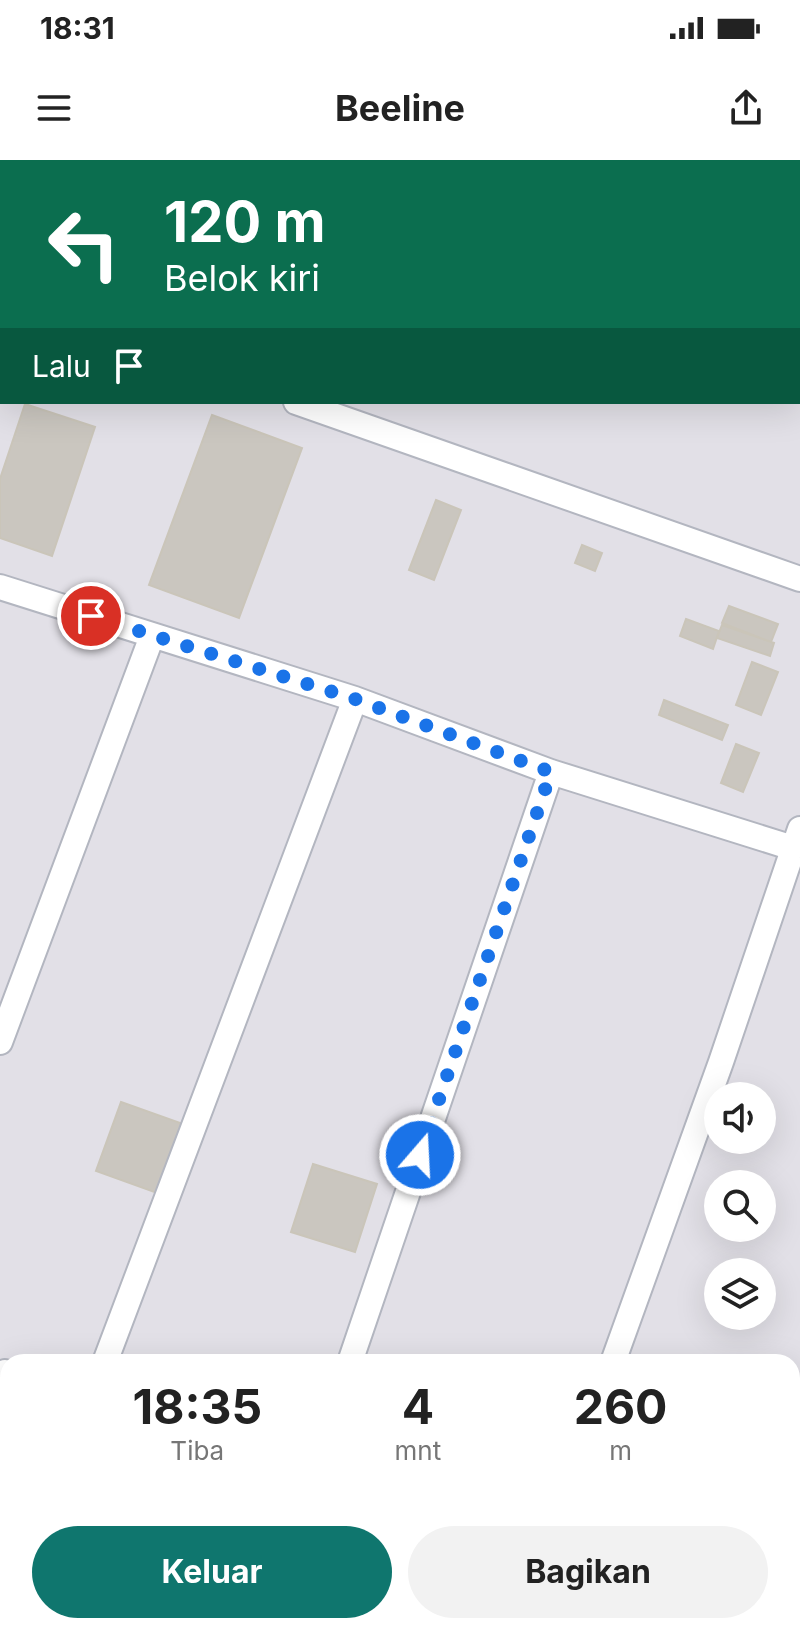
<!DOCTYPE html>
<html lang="id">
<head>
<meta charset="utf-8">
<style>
	:root { --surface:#fff; --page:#f2f2f2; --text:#222; --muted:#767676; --accent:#0f766e }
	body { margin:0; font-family:Inter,sans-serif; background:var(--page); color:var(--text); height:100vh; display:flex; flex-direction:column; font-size:30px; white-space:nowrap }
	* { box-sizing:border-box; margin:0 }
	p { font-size:26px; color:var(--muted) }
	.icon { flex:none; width:44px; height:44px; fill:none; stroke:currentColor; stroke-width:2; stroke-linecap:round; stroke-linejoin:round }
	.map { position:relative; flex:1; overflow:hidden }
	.details { position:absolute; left:0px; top:1194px; width:800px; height:280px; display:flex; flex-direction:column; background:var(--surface); border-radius:24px 24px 0 0; box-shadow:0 8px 32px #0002 }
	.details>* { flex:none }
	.hud { position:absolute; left:0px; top:0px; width:800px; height:244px; box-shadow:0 8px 32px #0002; background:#0b6e4f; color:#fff; overflow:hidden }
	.tools { position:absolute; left:704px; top:922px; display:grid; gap:16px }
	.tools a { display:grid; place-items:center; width:72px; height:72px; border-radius:50%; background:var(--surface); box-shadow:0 8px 32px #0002; font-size:40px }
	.pin { position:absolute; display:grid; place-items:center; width:68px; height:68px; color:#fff; margin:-34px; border:4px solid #fff; border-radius:50%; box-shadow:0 2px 8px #0007 }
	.me { position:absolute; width:88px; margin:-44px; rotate:19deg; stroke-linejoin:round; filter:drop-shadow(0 0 6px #0008) }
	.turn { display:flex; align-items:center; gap:28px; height:168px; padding:0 32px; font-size:36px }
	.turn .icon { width:104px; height:104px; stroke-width:2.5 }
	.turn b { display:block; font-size:56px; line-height:68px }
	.then { display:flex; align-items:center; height:76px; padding:0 32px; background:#0003; gap:16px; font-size:30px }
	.eta { display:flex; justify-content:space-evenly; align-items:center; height:136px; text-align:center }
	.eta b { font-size:48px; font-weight:700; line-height:56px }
	.cta { display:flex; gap:16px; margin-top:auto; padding:16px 32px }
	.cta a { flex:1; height:92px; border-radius:48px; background:var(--accent); color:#fff; font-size:32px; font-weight:700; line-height:92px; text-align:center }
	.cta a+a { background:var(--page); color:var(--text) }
	.status { display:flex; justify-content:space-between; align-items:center; height:56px; padding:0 40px; background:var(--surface); direction:ltr }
	.status svg { height:22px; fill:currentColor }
	header { display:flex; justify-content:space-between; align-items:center; height:104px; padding:0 32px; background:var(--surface); font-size:36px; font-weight:700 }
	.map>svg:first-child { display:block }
	.industrial { fill:#e2e0e7; fill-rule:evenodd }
	.building { fill:#cac6bf; stroke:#cac5b9; stroke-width:2 }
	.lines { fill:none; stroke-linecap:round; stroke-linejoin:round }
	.minor-casing { stroke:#b3b6c0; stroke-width:28 }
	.minor { stroke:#fff; stroke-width:24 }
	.route { stroke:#1a73e8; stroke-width:14; stroke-dasharray:0 25.2 }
</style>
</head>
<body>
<div class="status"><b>18:31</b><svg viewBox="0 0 49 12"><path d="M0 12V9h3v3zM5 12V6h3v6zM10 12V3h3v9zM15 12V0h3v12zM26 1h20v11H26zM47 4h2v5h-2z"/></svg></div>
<header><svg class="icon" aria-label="menu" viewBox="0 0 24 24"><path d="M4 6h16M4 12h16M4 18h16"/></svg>Beeline<svg class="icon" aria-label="share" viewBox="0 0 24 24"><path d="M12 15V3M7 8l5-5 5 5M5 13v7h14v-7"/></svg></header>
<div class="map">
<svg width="800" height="1474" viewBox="0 0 800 1474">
	<rect width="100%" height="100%" fill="#efe9e0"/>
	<!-- industrial -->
	<path class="industrial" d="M0,0h800v1474h-800zM2,2h796v240h-796zM718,936h44v44h-44zM718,1024h44v44h-44zM718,1112h44v44h-44zM8,1202h784v264h-784z"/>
	<!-- building -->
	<path class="building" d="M570,0h106l-1,2z
		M25,244l70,23 -43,129 -52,-18v-59z
		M212,255l90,33 -63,170 -90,-33z
		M436,340l25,10 -27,70 -25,-10z
		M582,385l20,8 -7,18 -20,-8z
		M729,446l49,18 -7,18 -49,-19z
		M686,459l33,12 -6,18 -33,-13z
		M722,465l52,18 -4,13 -53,-18z
		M752,502l26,10 -17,43 -25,-10z
		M664,540l64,25 -6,15 -63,-25z
		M736,584l23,9 -16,39 -22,-9z
		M121,942l65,23 -26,69 -64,-23z
		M313,1004l64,20 -22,68 -64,-20z"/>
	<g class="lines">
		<defs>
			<path id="minor" d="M439,2l1,-2
				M0,145l2,1
				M296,242l504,177
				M0,427l355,112 196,73 242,76
				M0,882l152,-406
				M105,1202l250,-663
				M350,1202l201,-590
				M613,1202l108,-300 79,-233
				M0,1227l5,-15
				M0,1423l8,2
				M118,1466l22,8
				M643,1466l1,8"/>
		</defs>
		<!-- minor casing -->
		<use href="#minor" class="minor-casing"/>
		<!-- minor -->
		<use href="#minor" class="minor"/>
	</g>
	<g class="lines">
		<!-- route -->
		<path class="route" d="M91,456l264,83 196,73 -131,383"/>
	</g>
</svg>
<div class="tools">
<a><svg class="icon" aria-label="sound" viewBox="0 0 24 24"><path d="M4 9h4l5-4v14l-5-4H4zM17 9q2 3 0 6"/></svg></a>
<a><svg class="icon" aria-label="search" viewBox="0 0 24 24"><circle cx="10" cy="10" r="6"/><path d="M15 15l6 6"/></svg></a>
<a><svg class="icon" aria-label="layers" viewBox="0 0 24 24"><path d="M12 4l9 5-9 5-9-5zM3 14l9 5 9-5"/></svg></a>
</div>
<div class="pin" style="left:91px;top:456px;background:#d93025"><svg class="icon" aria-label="arrive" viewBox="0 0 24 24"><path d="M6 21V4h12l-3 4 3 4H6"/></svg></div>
<svg class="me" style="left:420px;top:995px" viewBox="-20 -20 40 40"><circle r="17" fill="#1a73e8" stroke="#fff" stroke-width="3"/><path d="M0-11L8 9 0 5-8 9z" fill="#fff"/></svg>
<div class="hud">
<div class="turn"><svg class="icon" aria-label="left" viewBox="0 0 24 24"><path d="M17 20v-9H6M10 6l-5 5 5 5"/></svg><div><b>120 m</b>Belok kiri</div></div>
<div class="then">Lalu<svg class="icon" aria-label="arrive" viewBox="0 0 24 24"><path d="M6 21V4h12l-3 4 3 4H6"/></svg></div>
</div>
<section class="details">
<div class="eta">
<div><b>18:35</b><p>Tiba</p></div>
<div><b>4</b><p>mnt</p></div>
<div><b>260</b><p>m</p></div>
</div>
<div class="cta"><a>Keluar</a><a>Bagikan</a></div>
</section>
</div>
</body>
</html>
